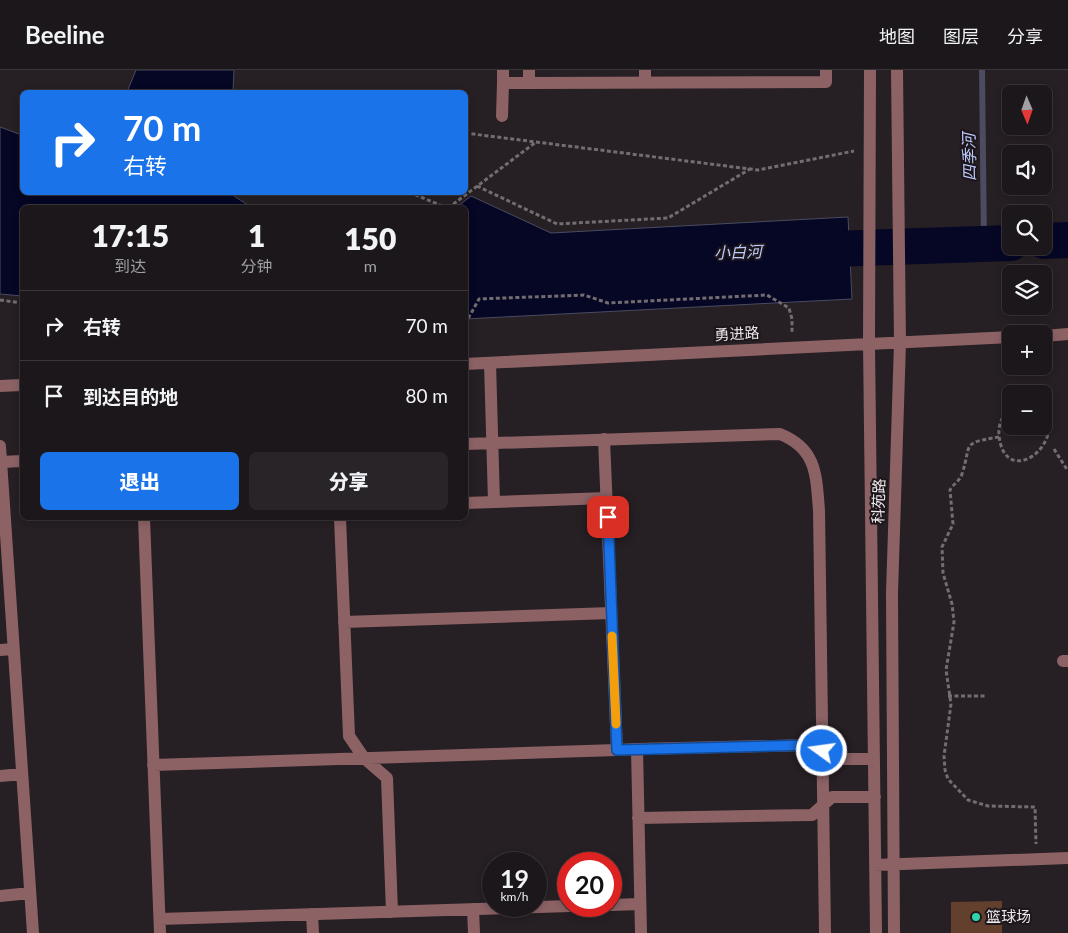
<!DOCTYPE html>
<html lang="zh">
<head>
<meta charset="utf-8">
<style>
	:root { --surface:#1c171b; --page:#292428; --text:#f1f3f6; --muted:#a09fa3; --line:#3a363a; --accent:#1a73e8 }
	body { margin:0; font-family:Lato,"Noto Sans SC",sans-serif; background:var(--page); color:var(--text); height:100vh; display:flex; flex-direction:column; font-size:19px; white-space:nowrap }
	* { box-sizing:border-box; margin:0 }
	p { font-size:16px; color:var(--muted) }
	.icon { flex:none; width:28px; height:28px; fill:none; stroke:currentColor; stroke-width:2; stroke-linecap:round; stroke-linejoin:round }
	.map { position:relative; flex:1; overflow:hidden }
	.panel { position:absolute; left:20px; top:135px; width:448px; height:315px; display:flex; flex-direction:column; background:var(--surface); border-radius:8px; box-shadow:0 2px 8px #0003,0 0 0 1px var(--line) }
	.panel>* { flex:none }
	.banner { position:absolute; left:20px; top:20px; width:448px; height:105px; border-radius:8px; box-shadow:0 2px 8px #0003,0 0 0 1px var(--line); background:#1a73e8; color:#fff; overflow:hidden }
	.needle { width:32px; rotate:178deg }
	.fabs { position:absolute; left:1002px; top:15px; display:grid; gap:10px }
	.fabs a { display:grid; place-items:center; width:50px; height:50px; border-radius:8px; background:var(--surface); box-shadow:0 2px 8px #0003,0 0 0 1px var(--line); font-size:25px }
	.speed { position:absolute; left:482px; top:782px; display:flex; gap:10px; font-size:25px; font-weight:700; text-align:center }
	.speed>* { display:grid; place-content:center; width:65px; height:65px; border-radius:50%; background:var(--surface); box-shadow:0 2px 8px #0003,0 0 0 1px var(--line); line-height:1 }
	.speed small { font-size:12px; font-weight:400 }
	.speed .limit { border:8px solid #d22; background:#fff; color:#111 }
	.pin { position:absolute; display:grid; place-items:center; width:42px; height:42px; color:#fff; margin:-21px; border-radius:10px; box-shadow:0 2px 8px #0006 }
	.me { position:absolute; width:55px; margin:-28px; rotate:284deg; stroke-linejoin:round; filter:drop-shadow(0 0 4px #0008) }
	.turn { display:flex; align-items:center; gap:18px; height:105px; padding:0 20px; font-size:22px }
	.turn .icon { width:65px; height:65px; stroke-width:2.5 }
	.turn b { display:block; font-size:35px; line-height:42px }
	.eta { display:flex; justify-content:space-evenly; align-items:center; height:85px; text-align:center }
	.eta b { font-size:30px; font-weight:800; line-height:35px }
	.cta { display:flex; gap:10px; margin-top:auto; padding:10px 20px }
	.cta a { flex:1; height:58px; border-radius:8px; background:var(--accent); color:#fff; font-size:20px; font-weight:800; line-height:58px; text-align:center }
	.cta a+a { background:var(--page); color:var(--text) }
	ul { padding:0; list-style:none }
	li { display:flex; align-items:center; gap:15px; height:70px; padding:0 20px; border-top:1px solid var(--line) }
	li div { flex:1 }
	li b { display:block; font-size:19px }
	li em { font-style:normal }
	header { display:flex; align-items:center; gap:30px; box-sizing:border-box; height:70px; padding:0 25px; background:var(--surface); border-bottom:1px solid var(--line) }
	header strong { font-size:24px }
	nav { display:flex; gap:28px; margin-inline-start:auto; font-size:18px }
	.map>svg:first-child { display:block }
	.green { fill:#63402e }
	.water { fill:#050725; stroke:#4b4b61 }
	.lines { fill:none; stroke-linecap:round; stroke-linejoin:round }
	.stream { stroke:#4b4b61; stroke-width:6 }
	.river { stroke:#050725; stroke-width:36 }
	.path { stroke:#736c71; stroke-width:3; stroke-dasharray:4 2.5; stroke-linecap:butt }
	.minor { stroke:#8c6265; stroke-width:12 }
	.route-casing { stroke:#114b97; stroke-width:12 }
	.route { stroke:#1a73e8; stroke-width:9 }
	.slow { stroke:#f59e0b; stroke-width:9 }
	.poi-dot { fill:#30d4aa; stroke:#1d161a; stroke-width:2 }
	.labels { text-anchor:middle; stroke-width:4; stroke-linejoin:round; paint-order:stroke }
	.street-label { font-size:15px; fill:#eee9ec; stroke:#1d161a }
	.poi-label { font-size:15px; fill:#eee9ec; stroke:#1d161a; text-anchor:start }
	.water-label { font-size:16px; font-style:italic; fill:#bccbff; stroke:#1d161a }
</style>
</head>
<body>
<header>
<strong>Beeline</strong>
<nav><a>地图</a><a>图层</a><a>分享</a></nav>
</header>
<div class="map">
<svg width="1068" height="863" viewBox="0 0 1068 863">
	<rect width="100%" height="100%" fill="#261f24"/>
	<!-- green -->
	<path class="green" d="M1002,831v32h-51v-31z"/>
	<!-- water -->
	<path class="water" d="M136,0h98l-1,22h-106z
		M0,57l22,8v57l211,1 1,3 17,11 -229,1v88l-22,-2z
		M471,126l80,37 297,-16 4,82 -387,20v-111l-8,-1z"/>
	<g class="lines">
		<!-- stream -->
		<path class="stream" d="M982,0l2,174"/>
		<!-- river -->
		<path class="river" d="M1044,171l24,-1
			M801,180l210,-7"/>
		<!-- path -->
		<path class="path" d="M465,63l293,37 96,-19
			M477,116l80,38 111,-6 82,-49
			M409,122l38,16
			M448,138l88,-66
			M0,230l22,3
			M465,254l14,-25 105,-4 24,8 159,-8 22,13 3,11v13
			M1011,338c-8,6 -13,16 -12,27 5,55 69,11 45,-29
			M999,367c-39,6 -27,7 -37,37 -2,7 -9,10 -12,16l3,34 -11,23 1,26 9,31 2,18 -8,48 5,34 -7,52 1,14 3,9 20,21 20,6 47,1 1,37
			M1054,379l14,22
			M948,626h39"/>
		<!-- minor -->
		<path class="minor" d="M503,0v13h26
			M529,0v13l297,-1v-12
			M870,0l-1,274 7,589
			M645,13v-13
			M502,46l1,-33
			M1044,266l24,-2
			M490,293l4,139
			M465,294l546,-27
			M0,316l22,-1
			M604,369l13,311 20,-1 4,184
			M465,374l315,-10c37,15 36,41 39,76l6,423
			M0,376l33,487
			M1,392l21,-1
			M465,433l142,-5
			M144,448l16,415
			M340,448l9,218 15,22 23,20 5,134
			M344,552l267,-9
			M0,580l13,-1
			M1063,591h5
			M637,679l176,-4 23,14h38
			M153,695l464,-15
			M0,706l22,-2
			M638,748l174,-3 20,-18h43
			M875,795l193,-7
			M0,826l30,-3
			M611,835l29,-1
			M473,839l1,24
			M312,844l1,19
			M160,849l410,-13
			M894,863l-2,-340 8,-250 -3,-273"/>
	</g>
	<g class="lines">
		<defs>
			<path id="route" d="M608,447l9,233 196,-5 9,6"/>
		</defs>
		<!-- route casing -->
		<use href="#route" class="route-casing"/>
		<!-- route -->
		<use href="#route" class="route"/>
		<!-- slow -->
		<path class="slow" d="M612,566l4,88"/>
	</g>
	<!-- markers -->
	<circle class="poi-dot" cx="976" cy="847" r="5"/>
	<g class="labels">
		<!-- street labels -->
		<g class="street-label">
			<text transform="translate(737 264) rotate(-3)" y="5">勇进路</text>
			<text transform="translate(879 431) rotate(-88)" y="5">科苑路</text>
		</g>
		<!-- poi labels -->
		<g class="poi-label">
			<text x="986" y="852">篮球场</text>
		</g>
		<!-- water labels -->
		<g class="water-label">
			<text transform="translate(969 87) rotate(-91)" y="6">四季河</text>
			<text transform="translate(738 182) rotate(-2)" y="6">小白河</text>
		</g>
	</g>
</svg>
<div class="fabs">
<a><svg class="needle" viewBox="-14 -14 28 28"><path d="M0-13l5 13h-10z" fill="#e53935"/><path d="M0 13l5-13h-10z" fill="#a09fa3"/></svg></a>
<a><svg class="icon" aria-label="sound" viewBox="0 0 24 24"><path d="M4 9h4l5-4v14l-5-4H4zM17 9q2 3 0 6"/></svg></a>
<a><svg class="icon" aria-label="search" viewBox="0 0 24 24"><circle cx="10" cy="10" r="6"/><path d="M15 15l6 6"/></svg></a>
<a><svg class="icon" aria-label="layers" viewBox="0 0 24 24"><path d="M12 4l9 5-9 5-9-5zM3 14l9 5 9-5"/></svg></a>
<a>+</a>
<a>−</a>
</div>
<div class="speed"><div>19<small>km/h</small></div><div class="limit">20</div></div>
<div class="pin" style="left:608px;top:447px;background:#d93025"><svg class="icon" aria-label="arrive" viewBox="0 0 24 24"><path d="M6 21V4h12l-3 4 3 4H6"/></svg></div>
<svg class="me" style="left:822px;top:681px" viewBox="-20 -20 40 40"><circle r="17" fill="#1a73e8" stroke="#fff" stroke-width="3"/><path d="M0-11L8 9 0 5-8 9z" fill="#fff"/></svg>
<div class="banner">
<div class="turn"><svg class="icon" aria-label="right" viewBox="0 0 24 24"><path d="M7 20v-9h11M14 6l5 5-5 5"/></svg><div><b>70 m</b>右转</div></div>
</div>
<section class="panel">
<div class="eta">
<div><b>17:15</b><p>到达</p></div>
<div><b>1</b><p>分钟</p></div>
<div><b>150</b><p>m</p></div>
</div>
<ul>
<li><svg class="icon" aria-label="right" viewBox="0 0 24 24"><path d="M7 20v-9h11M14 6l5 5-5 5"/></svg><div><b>右转</b></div><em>70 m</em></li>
<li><svg class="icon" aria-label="arrive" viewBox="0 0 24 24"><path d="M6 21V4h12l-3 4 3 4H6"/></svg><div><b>到达目的地</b></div><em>80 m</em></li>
</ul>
<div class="cta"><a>退出</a><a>分享</a></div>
</section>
</div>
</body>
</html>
